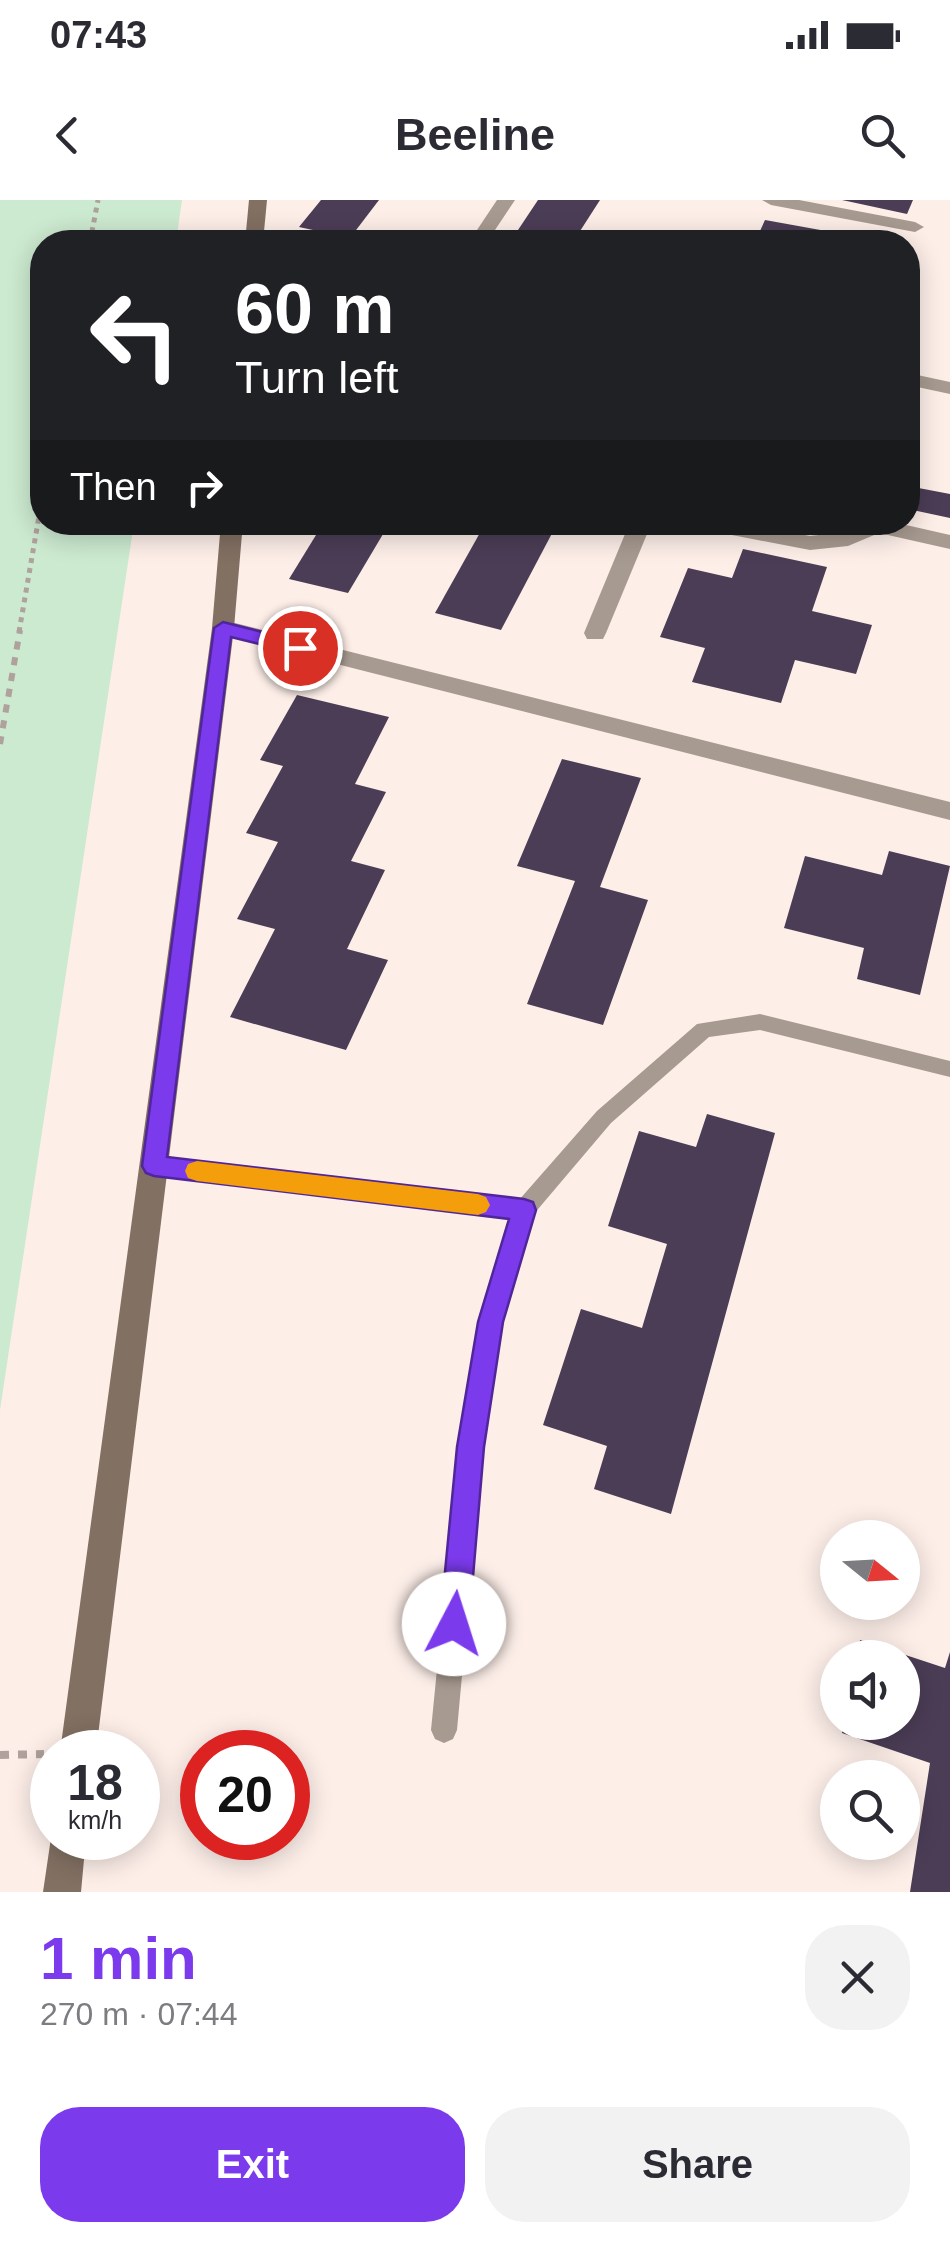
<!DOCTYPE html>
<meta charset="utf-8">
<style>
:root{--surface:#fff;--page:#f2f2f3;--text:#2b2b33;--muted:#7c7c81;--accent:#7c3aed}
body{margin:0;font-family:Helvetica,sans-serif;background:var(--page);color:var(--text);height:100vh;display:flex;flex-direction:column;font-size:38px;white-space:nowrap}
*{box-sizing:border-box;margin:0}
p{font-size:32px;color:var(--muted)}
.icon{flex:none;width:55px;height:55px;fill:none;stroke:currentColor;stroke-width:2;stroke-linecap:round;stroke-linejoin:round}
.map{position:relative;height:1692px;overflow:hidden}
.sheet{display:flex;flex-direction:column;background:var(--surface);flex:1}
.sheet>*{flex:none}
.hud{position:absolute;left:30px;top:30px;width:890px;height:305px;border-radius:40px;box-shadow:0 5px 25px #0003;background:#202124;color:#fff;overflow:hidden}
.needle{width:65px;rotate:108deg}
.controls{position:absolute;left:820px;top:1320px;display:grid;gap:20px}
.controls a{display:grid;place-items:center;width:100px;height:100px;border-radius:50%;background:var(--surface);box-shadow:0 5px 25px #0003;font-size:50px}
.speed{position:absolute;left:30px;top:1530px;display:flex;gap:20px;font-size:50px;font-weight:700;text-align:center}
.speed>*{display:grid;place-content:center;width:130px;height:130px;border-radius:50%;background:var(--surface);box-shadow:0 5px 25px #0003;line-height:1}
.speed small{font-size:25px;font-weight:400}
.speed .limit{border:15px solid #d22;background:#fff;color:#111}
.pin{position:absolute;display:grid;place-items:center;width:85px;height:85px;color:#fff;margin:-42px;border:5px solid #fff;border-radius:50%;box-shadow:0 2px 10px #0007}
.me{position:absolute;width:110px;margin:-55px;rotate:5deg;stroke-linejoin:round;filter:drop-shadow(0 0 8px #0008)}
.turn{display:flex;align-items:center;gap:35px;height:210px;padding:0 40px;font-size:45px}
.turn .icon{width:130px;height:130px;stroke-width:2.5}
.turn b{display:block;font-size:70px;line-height:85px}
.then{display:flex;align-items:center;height:95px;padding:0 40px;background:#0003;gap:20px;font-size:38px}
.round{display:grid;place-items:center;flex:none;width:105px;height:105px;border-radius:40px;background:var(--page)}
.overview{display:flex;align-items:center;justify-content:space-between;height:170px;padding:0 40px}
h1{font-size:60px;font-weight:700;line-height:75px;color:var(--accent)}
.action{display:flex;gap:20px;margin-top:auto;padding:20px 40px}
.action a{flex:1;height:115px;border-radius:40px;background:var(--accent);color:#fff;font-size:40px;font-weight:700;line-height:115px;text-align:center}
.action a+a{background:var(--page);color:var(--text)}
.status{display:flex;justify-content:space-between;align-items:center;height:70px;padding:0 50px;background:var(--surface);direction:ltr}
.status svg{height:28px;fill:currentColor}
header{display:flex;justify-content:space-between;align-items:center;height:130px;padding:0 40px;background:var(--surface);font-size:45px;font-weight:700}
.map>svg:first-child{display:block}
.green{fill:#ccead0}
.building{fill:#4b3d56}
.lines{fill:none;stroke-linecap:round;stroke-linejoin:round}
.path-far2{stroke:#afa19b;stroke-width:5;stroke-dasharray:5 5;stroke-linecap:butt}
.path-far1{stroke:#afa19b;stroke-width:6;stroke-dasharray:8 8;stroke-linecap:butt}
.path{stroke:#afa19b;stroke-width:8;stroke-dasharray:9 9;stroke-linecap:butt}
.service{fill:#a79a90;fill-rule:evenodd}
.minor{fill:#a79a90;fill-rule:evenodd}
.secondary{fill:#827062;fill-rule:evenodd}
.route{fill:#7c3aed;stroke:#51269a;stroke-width:2.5}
.slow{fill:#f59e0b}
</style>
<div class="status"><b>07:43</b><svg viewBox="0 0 49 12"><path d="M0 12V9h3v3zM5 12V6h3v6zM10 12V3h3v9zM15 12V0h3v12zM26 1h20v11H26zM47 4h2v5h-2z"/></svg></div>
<header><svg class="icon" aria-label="back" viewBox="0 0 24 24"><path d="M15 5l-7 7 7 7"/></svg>Beeline<svg class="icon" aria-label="search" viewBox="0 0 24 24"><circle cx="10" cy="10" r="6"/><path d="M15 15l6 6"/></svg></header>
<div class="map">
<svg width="950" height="1692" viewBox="0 0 950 1692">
<rect width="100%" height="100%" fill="#fdeee8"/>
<polygon class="green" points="0,0 182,0 176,42 42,42 42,322 134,323 0,1210"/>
<g class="building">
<polygon points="321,0 379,0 350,38 299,27"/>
<polygon points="538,0 600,0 573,42 510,42"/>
<polygon points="842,0 913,0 907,14"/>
<polygon points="765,20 837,33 834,42 755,42"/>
<polygon points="908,286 950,294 950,318 908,309"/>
<polygon points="324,322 389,324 348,393 289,379"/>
<polygon points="486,322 558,322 501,430 435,413"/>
<polygon points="743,349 827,367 812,411 872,425 856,474 795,460 781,503 692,482 705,448 660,437 688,368 732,378"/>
<polygon points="297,495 389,517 355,584 386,592 351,661 385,670 347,749 388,760 346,850 230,817 275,729 237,719 278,642 246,633 283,566 260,560"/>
<polygon points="562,559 641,578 600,687 648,700 603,825 527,804 575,681 517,666"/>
<polygon points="889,651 950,666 920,795 857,779 864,748 784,728 805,656 882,675"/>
<polygon points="707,914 775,933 671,1314 594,1289 607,1246 543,1225 581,1109 642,1128 667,1044 608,1026 639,931 696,947"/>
<polygon points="860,1440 945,1468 950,1452 950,1692 910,1692 930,1563 842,1533 844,1522 902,1522 902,1458 857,1458"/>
</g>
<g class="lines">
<g class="path-far2">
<polyline points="90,42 98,0"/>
<polyline points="19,432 42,299"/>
</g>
<polyline class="path-far1" points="0,544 20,430"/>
<polyline class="path" points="0,1555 44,1554"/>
<polygon class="service" points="760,814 950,861 950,877 760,830 709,837 611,923 533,1015 502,1122 483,1247 457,1530 453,1539 444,1543 435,1539 431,1530 459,1247 480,1122 511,1018 154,975 147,972 143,966 147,960 154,957 519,1000 597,911 697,824"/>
<g class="minor">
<polygon points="497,0 515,0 487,42 469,42"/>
<polygon points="762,0 799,0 915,22 924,27 915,32 771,5"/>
<polygon points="908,173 950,182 950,194 908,185"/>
<polygon points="630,322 652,322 606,433 603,439 587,439 584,433"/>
<polygon points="691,322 740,322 810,336 844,332 866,322 893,322 950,335 950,349 879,333 848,346 810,350 701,329"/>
<polygon points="223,420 950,602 950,620 215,433 212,428"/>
</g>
<g class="secondary">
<polygon points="249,0 267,0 263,42 245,42"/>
<polygon points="221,322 243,322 234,428 96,1552 60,1552 212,428"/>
<polygon points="52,1631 52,1638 86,1638 81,1692 43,1692"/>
</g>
</g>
<polygon class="route" points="223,422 306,443 309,448 300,454 231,437 167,957 524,999 533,1002 536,1010 503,1122 484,1247 469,1424 464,1434 454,1438 445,1434 440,1424 457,1247 478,1122 509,1019 154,976 146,973 142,966 214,428"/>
<polygon class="slow" points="197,961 478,994 486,997 490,1005 486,1012 478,1015 197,981 188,978 185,971 188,964"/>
</svg>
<div class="controls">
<a><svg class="needle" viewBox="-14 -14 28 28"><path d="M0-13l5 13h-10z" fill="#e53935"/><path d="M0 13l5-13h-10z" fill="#7c7c81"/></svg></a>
<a><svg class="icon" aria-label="sound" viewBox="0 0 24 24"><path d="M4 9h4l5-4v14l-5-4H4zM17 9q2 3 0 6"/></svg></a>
<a><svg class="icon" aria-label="search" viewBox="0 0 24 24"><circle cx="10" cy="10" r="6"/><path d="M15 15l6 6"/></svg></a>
</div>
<div class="speed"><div>18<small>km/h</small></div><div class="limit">20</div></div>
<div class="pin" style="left:300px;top:448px;background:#d93025"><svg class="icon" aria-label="arrive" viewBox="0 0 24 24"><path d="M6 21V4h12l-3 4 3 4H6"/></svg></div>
<svg class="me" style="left:454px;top:1424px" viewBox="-20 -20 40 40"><circle r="19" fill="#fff"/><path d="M0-13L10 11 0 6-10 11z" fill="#7c3aed"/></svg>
<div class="hud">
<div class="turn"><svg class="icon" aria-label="left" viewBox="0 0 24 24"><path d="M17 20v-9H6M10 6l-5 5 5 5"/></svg><div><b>60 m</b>Turn left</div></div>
<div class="then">Then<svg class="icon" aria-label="right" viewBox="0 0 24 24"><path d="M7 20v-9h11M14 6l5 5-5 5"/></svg></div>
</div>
</div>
<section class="sheet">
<div class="overview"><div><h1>1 min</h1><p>270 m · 07:44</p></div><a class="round"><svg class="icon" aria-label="close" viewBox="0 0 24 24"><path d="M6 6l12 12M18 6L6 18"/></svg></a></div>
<div class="action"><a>Exit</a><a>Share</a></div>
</section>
